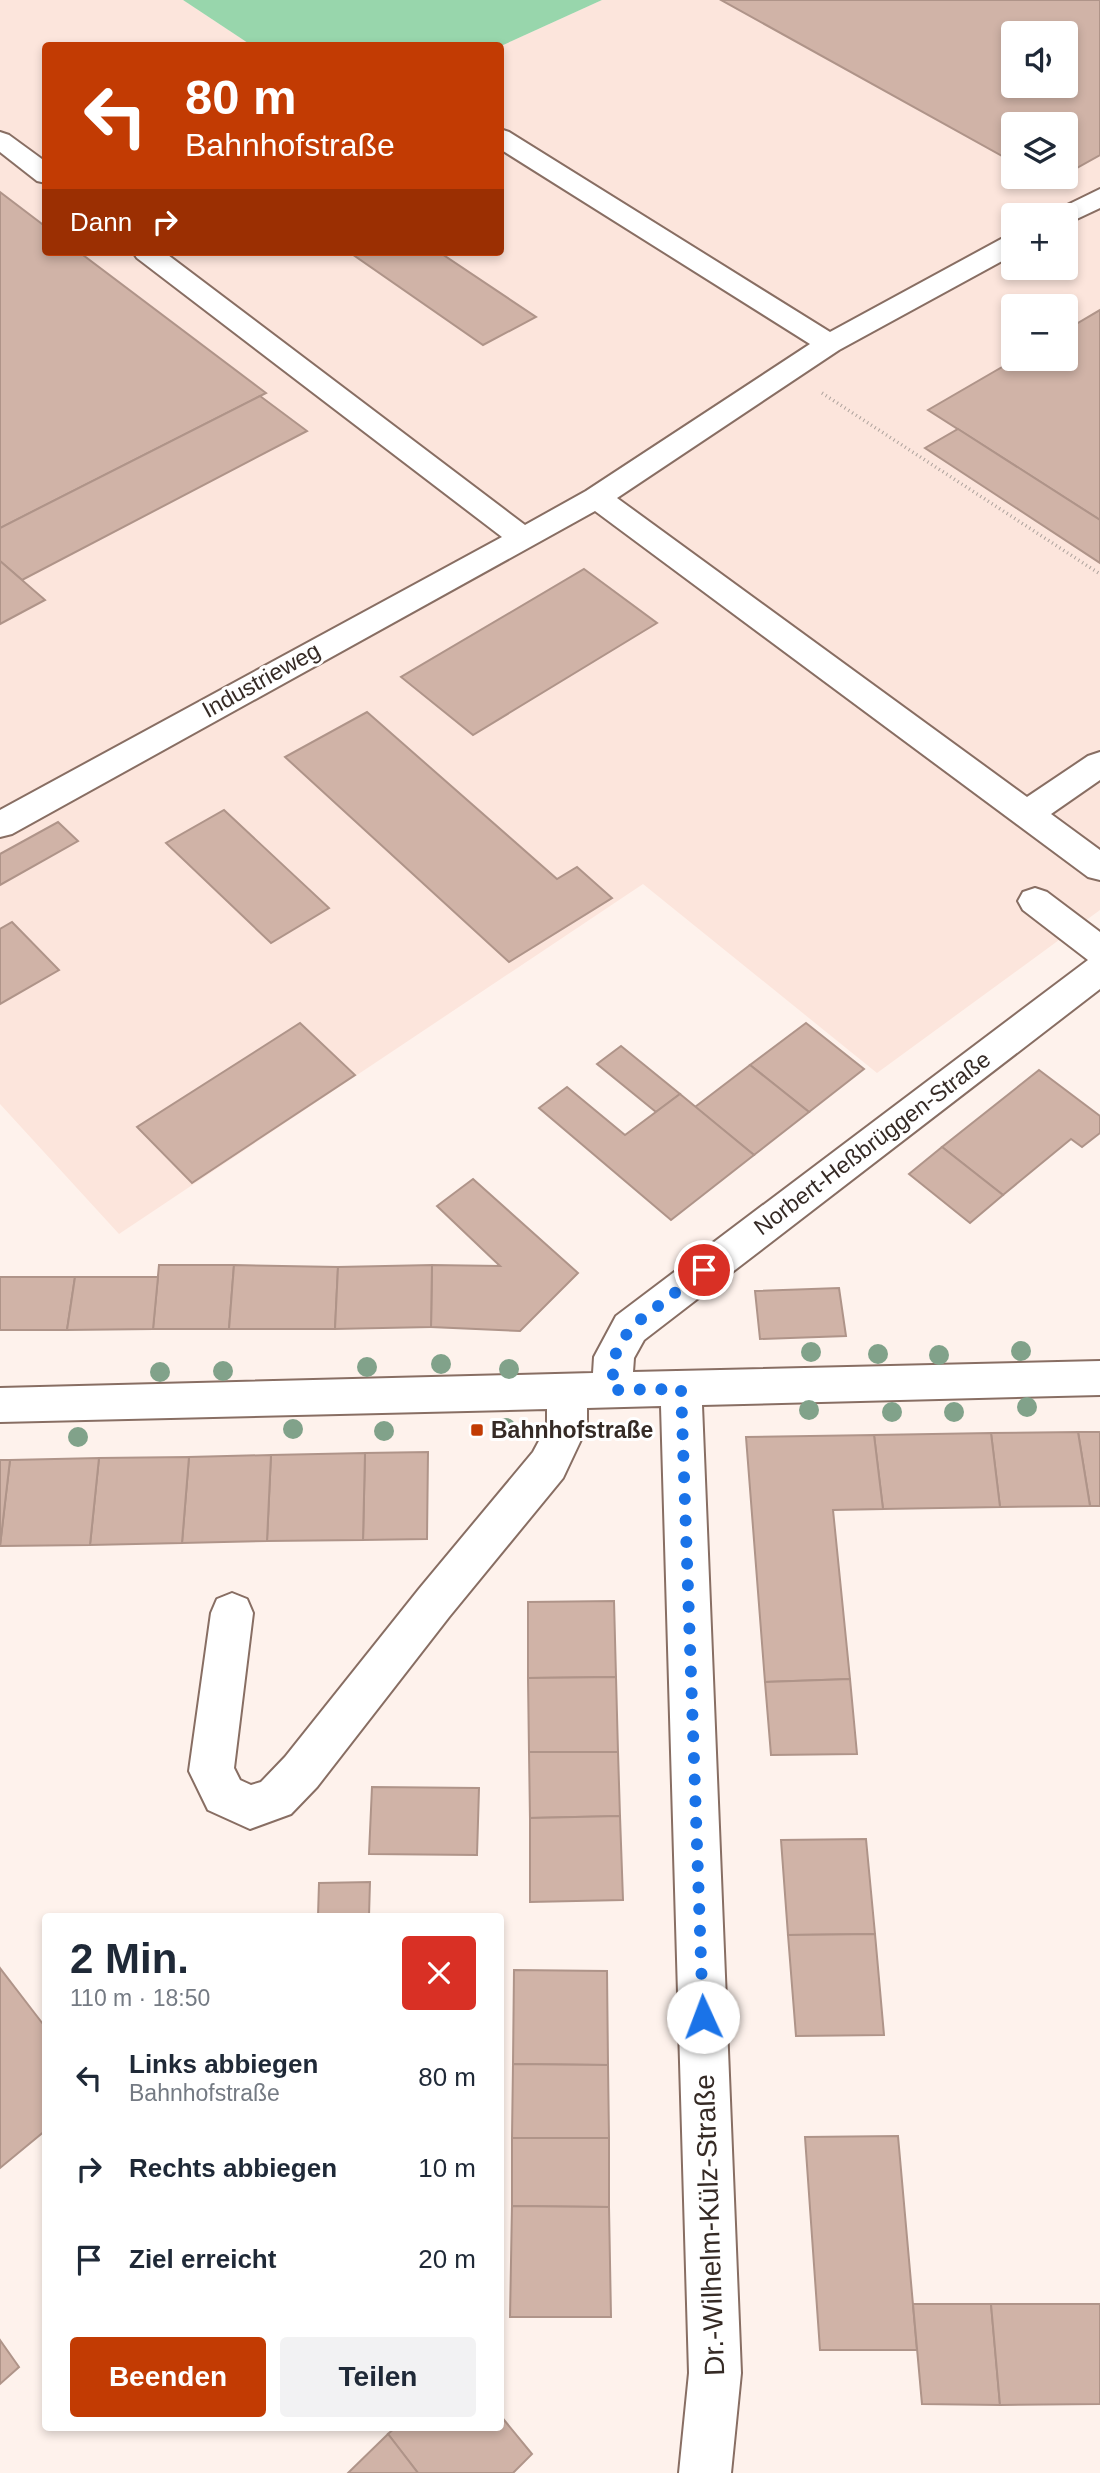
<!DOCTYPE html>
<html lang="de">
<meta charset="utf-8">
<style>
:root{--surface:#fff;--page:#f2f2f3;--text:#1f2937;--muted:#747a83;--accent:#c23b03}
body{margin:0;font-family:Arial,sans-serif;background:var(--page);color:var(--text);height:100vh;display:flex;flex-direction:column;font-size:26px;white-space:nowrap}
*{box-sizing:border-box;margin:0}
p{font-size:23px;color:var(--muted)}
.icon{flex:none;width:38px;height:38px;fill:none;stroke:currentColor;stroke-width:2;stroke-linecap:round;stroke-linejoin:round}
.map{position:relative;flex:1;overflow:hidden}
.side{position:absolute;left:42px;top:1913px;width:462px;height:518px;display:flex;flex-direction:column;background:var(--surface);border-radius:7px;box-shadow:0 4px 10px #0003}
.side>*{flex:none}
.guide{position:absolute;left:42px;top:42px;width:462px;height:214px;border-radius:7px;box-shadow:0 4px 10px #0003;background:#c23b03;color:#fff;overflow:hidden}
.tools{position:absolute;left:1001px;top:21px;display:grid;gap:14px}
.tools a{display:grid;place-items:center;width:77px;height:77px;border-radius:7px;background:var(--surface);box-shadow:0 4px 10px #0003;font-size:35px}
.pin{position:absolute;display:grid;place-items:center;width:60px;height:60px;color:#fff;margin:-30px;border:4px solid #fff;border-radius:50%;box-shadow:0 2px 7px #0007}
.me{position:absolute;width:77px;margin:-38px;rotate:358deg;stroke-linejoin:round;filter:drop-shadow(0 0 5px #0008)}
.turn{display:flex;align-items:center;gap:24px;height:147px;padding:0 28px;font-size:32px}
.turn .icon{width:91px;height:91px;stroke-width:2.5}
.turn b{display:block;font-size:49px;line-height:60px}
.then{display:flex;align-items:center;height:66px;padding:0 28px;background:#0003;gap:14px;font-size:26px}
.round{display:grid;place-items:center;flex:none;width:74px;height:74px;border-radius:7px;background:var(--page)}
.head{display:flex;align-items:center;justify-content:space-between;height:119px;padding:0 28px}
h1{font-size:42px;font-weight:800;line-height:52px}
.action{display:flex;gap:14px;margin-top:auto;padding:14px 28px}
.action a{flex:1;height:80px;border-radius:7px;background:var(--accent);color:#fff;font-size:28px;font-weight:800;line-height:80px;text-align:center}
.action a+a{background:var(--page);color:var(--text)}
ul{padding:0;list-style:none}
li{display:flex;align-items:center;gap:21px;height:91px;padding:0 28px}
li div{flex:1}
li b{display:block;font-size:26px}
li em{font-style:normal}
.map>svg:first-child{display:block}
.built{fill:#fce5dc;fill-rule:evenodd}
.green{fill:#98d6ac}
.building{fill:#d0b3a7;stroke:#af9489;stroke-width:2;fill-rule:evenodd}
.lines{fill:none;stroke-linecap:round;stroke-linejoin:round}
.minor-casing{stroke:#886e63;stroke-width:4}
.path{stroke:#ada29c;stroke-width:3.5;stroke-dasharray:1 3.5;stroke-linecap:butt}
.minor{fill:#fff;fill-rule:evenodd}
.tree{fill:#81a28a}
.route{stroke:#1a73e8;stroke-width:12;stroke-dasharray:0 21.6}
.poi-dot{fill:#c23b03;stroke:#fff;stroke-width:2.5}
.labels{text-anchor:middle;stroke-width:6;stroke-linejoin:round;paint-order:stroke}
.street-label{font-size:23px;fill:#352a25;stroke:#fff}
.poi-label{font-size:23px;font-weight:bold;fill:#352a25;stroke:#fff;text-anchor:start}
.near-street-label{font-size:28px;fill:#352a25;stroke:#fff}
</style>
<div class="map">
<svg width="1100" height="2473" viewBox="0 0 1100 2473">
<rect width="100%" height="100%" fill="#fef2ec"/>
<path class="built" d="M0,0H183L251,45L46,46V252H500L501,46L602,0H1100V910L877,1073L643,884L119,1234L0,1104ZM1013,33H1066V86H1013ZM1013,124H1066V177H1013ZM1013,215H1066V268H1013ZM1013,306H1066V359H1013Z"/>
<polygon class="green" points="183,0 602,0 501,46 251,45"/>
<g class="building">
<path d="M721,0H1100V155L1066,174V124H1013V162ZM1013,33H1066V86H1013Z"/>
<polygon points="0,192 46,227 46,252 79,252 266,393 0,528"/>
<polygon points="349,252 439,252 536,317 483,345"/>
<polygon points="1100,310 1100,520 928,410 1016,359 1066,359 1066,330"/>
<polygon points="260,396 307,431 22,580 0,561 0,528"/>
<polygon points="958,429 1100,520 1100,563 925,448"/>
<polygon points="0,561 45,600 0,624"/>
<polygon points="584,569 657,623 473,735 401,677"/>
<polygon points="367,712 557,879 577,867 612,898 509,962 285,757"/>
<polygon points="224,810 329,908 271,943 166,843"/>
<polygon points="58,822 78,841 0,885 0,854"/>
<polygon points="12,922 59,970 0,1004 0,929"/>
<polygon points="300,1023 355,1075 192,1183 137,1127"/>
<polygon points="806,1023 864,1069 809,1112 750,1065"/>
<polygon points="621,1046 680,1094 656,1112 597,1064"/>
<polygon points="750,1065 809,1112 754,1155 695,1107"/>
<polygon points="1039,1070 1100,1116 1100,1133 1082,1147 1071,1139 1003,1195 942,1147"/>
<polygon points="567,1087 625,1135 680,1094 754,1155 671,1220 539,1108"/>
<polygon points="942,1147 1003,1195 970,1223 909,1174"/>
<polygon points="473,1179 578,1273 520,1331 431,1327 432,1265 500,1266 437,1206"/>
<polygon points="159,1265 234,1265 229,1329 153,1329"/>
<polygon points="234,1265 338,1267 335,1329 229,1329"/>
<polygon points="432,1265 431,1327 335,1329 338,1267"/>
<polygon points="0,1277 75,1277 67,1330 0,1330"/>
<polygon points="75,1277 158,1277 153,1329 67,1330"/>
<polygon points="839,1288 846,1336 760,1339 755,1291"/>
<polygon points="1078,1432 1100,1432 1100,1506 1090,1506"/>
<polygon points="1078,1432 1090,1506 1000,1507 991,1433"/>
<polygon points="991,1433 1000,1507 883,1509 874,1435"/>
<polygon points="874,1435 883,1509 833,1510 850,1679 765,1682 746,1437"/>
<polygon points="428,1452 427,1539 363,1540 365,1453"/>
<polygon points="365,1453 363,1540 267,1541 271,1455"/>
<polygon points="271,1455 267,1541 182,1543 189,1457"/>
<polygon points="189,1457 182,1543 90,1545 99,1458"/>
<polygon points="99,1458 90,1545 0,1546 10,1460"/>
<polygon points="0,1460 10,1460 0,1546"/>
<polygon points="614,1601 616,1677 528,1678 528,1602"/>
<polygon points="616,1677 618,1752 529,1752 528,1678"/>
<polygon points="850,1679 857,1754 771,1755 765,1682"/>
<polygon points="529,1752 618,1752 620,1816 530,1818"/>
<polygon points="372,1787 479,1788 477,1855 369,1854"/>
<polygon points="620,1816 623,1900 530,1902 530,1818"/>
<polygon points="866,1839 875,1934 788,1935 781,1840"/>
<polygon points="370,1882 369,1916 318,1916 319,1883"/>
<polygon points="875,1934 884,2035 796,2036 788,1935"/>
<polygon points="0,1968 46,2028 46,2130 0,2168"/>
<polygon points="514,1970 607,1971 608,2065 513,2064"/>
<polygon points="513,2064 608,2065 609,2138 512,2138"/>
<polygon points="898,2136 917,2350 820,2350 805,2137"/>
<polygon points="512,2138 609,2138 609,2207 512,2206"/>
<polygon points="512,2206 609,2207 611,2317 510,2317"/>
<polygon points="913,2304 991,2304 1000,2405 922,2404"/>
<polygon points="991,2304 1100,2304 1100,2404 1000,2405"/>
<polygon points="0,2340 19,2367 0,2384"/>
<polygon points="500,2415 532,2454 513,2473 418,2473 388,2434 396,2427 500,2427"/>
<polygon points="388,2434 418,2473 348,2473"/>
</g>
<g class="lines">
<g class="minor-casing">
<g id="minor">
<polygon points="500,129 509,132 830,332 1003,238 1013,236 1013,255 839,350 617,498 1027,797 1088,756 1100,752 1100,780 1051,814 1100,850 1100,880 1088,877 595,511 12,834 0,837 0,810 502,537 137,258 133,252 164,252 525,525 586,491 810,344 500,149"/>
<polygon points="0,132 9,135 46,162 46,183 37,181 0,152"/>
<polygon points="1100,189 1100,208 1066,224 1066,215 1053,215 1057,210"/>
<polygon points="1035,888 1047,892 1100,932 1100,989 644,1340 634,1358 633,1372 1100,1361 1100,1395 702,1405 741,2373 731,2473 679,2473 689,2373 661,1406 587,1408 587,1427 563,1478 449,1617 317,1787 291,1814 250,1829 208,1810 189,1771 211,1613 217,1599 232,1593 247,1599 253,1613 234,1768 240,1780 251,1785 261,1782 285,1757 419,1589 533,1452 547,1426 547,1409 0,1422 0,1388 593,1373 594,1357 616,1316 1088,960 1023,910 1018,901 1023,892"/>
</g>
</g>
<polyline class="path" points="822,393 1100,574"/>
<use href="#minor" class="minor"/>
</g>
<g class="tree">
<circle cx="1021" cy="1351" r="10"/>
<circle cx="811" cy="1352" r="10"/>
<circle cx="878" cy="1354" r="10"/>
<circle cx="939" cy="1355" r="10"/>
<circle cx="441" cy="1364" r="10"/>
<circle cx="367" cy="1367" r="10"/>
<circle cx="509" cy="1369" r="10"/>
<circle cx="223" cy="1371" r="10"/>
<circle cx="160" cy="1372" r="10"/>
<circle cx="1027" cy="1407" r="10"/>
<circle cx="809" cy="1410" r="10"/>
<circle cx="892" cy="1412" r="10"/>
<circle cx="954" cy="1412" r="10"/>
<circle cx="506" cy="1428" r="10"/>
<circle cx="293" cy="1429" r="10"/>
<circle cx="384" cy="1431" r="10"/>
<circle cx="78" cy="1437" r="10"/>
</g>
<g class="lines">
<polyline class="route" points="703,2017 681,1389 612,1390 614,1357 630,1328 704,1270"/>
</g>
<rect class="poi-dot" x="470" y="1423" width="14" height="14" rx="3.5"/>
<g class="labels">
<g class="street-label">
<text transform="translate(261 680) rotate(-29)" y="8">Industrieweg</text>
<text transform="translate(872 1143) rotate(-37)" y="8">Norbert-Heßbrüggen-Straße</text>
</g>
<g class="poi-label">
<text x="491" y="1438">Bahnhofstraße</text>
</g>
<g class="near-street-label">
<text transform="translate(709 2225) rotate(-92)" y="10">Dr.-Wilhelm-Külz-Straße</text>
</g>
</g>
</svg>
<div class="tools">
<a><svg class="icon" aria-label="sound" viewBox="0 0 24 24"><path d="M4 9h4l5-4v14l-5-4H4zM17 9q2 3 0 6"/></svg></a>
<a><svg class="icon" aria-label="layers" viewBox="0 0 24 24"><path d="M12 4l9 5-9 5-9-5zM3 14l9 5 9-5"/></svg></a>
<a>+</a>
<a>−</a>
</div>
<div class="pin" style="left:704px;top:1270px;background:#d93025"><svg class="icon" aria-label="arrive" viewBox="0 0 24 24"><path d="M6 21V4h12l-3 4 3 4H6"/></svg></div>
<svg class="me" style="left:703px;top:2017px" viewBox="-20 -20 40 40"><circle r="19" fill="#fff"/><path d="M0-13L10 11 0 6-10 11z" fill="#1a73e8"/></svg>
<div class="guide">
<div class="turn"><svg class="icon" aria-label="left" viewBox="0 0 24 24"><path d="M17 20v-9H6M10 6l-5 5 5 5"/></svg><div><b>80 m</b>Bahnhofstraße</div></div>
<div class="then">Dann<svg class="icon" aria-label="right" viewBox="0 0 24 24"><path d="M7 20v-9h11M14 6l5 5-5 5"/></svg></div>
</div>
<section class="side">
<div class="head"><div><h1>2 Min.</h1><p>110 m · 18:50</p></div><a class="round" style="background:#d93025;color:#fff"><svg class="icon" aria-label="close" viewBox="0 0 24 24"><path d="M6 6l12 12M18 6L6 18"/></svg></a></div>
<ul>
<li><svg class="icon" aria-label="left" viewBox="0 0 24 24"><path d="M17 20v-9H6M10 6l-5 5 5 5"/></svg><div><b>Links abbiegen</b><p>Bahnhofstraße</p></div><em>80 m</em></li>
<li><svg class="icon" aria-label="right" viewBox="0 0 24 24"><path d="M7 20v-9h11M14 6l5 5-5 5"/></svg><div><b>Rechts abbiegen</b></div><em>10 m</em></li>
<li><svg class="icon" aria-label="arrive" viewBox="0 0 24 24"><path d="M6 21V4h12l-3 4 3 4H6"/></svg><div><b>Ziel erreicht</b></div><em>20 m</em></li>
</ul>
<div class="action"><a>Beenden</a><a>Teilen</a></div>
</section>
</div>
